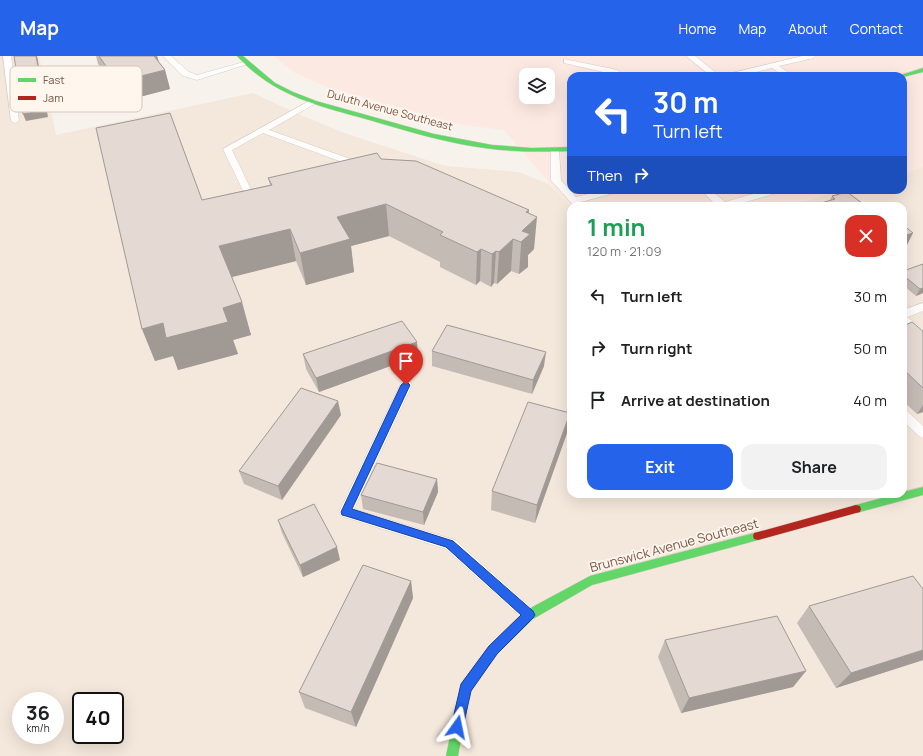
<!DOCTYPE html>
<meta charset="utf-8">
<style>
:root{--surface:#fff;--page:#f2f2f2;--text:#202124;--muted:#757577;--accent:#2563eb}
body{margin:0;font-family:Manrope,sans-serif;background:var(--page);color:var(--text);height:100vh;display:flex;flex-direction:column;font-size:15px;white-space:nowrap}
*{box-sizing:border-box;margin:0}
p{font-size:13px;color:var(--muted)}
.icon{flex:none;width:22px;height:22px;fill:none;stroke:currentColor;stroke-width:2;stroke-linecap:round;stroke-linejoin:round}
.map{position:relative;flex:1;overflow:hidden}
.drawer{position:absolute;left:567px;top:146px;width:340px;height:296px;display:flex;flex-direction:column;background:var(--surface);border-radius:12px;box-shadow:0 4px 16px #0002}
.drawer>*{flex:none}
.hud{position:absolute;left:567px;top:16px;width:340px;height:122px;border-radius:12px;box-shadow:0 4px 16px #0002;background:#2563eb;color:#fff;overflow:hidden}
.buttons{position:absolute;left:519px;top:12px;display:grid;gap:8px}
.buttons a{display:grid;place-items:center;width:36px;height:36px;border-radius:8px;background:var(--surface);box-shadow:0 4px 16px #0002;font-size:20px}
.speed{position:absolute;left:12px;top:636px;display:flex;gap:8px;font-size:20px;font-weight:700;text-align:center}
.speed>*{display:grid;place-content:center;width:52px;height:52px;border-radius:50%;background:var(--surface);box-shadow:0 4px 16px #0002;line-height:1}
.speed small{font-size:10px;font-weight:400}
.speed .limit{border:2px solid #111;border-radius:6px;background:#fff;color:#111}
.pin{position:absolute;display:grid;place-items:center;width:34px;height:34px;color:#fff;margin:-41px -17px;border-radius:50% 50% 50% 0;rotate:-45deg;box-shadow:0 0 4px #0007}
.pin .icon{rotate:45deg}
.me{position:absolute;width:44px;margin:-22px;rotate:12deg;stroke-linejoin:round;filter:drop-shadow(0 0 3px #0008)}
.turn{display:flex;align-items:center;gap:14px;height:84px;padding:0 20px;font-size:18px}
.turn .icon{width:52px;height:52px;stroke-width:2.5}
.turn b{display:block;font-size:28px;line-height:34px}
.then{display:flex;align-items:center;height:38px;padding:0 20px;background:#0003;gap:8px;font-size:15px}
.round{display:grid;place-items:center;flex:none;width:42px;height:42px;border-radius:12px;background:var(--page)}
.overview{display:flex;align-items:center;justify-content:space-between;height:68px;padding:0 20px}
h1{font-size:24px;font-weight:700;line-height:30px;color:#1e9e55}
.action{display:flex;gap:8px;margin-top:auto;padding:8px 20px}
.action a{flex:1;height:46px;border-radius:12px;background:var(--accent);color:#fff;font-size:16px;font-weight:700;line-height:46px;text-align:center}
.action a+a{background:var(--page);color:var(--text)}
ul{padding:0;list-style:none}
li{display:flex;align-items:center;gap:12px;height:52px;padding:0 20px}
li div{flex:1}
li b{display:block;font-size:15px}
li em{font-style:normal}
header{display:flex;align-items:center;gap:24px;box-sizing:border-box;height:56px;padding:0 20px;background:var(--accent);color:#fff}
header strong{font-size:19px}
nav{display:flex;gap:22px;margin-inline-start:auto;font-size:14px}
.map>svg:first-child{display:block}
.residential{fill:#f4e7db;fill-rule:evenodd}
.commercial{fill:#fce9e2;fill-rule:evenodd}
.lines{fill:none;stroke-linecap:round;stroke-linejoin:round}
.lane-casing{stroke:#d7cdc8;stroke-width:1}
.fast-casing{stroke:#d8cdc7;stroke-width:1}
.jam-casing{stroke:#d8cdc7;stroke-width:1}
.lane{fill:#fefdfc;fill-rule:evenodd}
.fast{fill:#63d668;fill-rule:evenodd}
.jam{fill:#b3261e;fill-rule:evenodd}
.wall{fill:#c5bbb5}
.shaded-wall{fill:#a09994}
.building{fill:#e5dad3;stroke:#a09994}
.route{fill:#2563eb;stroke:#184099}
.labels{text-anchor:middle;stroke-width:3.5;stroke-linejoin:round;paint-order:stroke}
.far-street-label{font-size:11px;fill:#795648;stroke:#fff7ed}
.street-label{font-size:13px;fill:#795648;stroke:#fff7ed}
.key{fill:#fff7ed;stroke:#d7c7bc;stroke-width:1}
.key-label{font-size:11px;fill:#795648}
</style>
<header>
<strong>Map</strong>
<nav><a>Home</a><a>Map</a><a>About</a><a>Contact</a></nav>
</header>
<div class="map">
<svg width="923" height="700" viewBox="0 0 923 700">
<rect width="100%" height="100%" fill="#f8f2ec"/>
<path class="residential" d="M0,0H39L56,79L253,37L296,57L344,77L445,110L518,116L549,128L571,152V438H903V150H786L843,134H903V117L923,111V700H0ZM21,645H55V679H21ZM81,645H115V679H81Z"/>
<path class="commercial" d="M273,0H923V111L903,117V20H571V134H843L786,150H571V152L504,74L462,69L324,30L295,17ZM526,19H548V41H526Z"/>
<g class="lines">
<g class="lane-casing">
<g id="lane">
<polygon points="3,0 11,0 19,65 15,67 11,65"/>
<polygon points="163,0 171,0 189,16 197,19 247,5 251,7 197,24 183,20"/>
<polygon points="686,0 695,0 720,20 711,20"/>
<polygon points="802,0 815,0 814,2 779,10 793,20 784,20 772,12 740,20 727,20 728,18"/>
<polygon points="564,3 618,14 623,20 615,20 612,18 564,7"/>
<polygon points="311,44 314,44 318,46 269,74 353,104 354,106 347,118 344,119 340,116 345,107 263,77 232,94 254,140 260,140 262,142 257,145 248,145 223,93"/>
<polygon points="555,91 559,94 561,124 576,141 604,134 620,134 618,136 581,146 584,150 574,150 551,124 551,94"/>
<polygon points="701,134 711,134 725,146 767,134 782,134 780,136 732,150 717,150"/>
<polygon points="923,247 923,255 907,261 923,273 923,283 919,282 903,269 903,254"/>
<polygon points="406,325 410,326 412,329 354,453 455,484 534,554 536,559 534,564 529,566 524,564 446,493 341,460 339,456 400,329 402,326"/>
<polygon points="903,353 907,355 923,370 923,382 919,380 903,365"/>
</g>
</g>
<g class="fast-casing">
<g id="fast">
<path d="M237,0H243L275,27L293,36L316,45L434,78L492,89L532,92L571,91V95C545,96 519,96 492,93C449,88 407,75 366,63C316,49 274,40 237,0Z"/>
<polygon points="923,12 923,16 903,21 903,20 898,20"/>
<polygon points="923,431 923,439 856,457 852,456 851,453 852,450 856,449 897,438 903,438 903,436"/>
<polygon points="758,476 762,477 763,480 762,483 758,484 592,529 533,563 497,598 470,634 458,700 446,700 461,628 489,590 525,555 590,520"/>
</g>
</g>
<g class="jam-casing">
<polygon id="jam" points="856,449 860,450 861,453 860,456 856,457 758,484 754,483 753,480 754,477 758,476"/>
</g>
<use href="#lane" class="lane"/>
<use href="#fast" class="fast"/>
<use href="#jam" class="jam"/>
</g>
<g class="wall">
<polygon points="96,0 157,0 159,6 165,14 170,33 124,45 98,8"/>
<polygon points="381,103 528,157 534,193 528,199 528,211 519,218 511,215 497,228 494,227 491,231 480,225 476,229 440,211 440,206 389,180 351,190 354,216 306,229 296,205 232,221 251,279 233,284 238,298 178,314 173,300 155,305 142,273 202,144 270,129 268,122"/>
<polygon points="832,140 866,150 830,144"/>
<polygon points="923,208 923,237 916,240 903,229 903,215"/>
<polygon points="571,217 571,255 567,249"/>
<polygon points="903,270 923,275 923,356 917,358 903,345"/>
<polygon points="432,295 544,310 532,338 432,310"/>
<polygon points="303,298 418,300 319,336 306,313"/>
<polygon points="570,357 567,377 535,467 491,454 492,435"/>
<polygon points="341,359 282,444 244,428 239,415"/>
<polygon points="437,423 438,436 424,469 363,453 361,439"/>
<polygon points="278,464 340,504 303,521 282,477"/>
<polygon points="411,525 413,542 356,671 305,652 299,636"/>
<polygon points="923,533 923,604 836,632 797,567 809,550"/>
<polygon points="665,584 806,615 793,631 681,657 658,601"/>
</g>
<g class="shaded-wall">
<polygon points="36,0 37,0 48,61 26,65 23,58"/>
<polygon points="151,0 157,0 160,11"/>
<polygon points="165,14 170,33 124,45 117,26"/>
<polygon points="386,148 389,180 351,190 354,216 306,229 300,197 337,161"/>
<polygon points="529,154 527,170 537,161 534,193 528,199 528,211 519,218 522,175 526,156"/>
<polygon points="290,173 296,205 228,222 219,190"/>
<polygon points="913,177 903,197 903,180"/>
<polygon points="513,183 511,215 497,228 499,196"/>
<polygon points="481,193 480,225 476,229 477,196"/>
<polygon points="496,195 494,227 491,231 492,198"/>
<polygon points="923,232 923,237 916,240 920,233"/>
<polygon points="242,246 251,279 233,284 238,298 178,314 173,300 155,305 142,273"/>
<polygon points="417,286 418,300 319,336 316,322"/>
<polygon points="546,296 544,310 532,338 533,324"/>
<polygon points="338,345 341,359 282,444 278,430"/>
<polygon points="923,349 923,356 917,358"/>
<polygon points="570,357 567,377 535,467 537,449"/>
<polygon points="437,423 438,436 424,469 423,456"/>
<polygon points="337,491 340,504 303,521 300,509"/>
<polygon points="411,525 413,542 356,671 351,656"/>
<polygon points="923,594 923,604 836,632 851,617"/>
<polygon points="806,615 793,631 681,657 689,642"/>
</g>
<g class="building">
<polygon points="14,0 36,0 46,54 23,58"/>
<polygon points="99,0 154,0 165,14 117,26"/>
<polygon points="170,57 202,144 272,129 268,122 377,97 381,103 416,105 529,154 526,156 537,161 522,175 530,178 521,186 513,183 499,196 496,195 492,198 481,193 477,196 440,179 443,176 386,148 337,161 350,183 300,197 290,173 219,190 242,246 223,252 228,266 166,282 163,267 142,273 96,72"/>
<polygon points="847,136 866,150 811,150 835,143 832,140"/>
<polygon points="903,169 913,177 903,180"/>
<polygon points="923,208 923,232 920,233 903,219 903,215"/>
<polygon points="402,265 417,286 316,322 303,298"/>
<polygon points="912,266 923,275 923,332 903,313 903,270"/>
<polygon points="447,269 546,296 533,324 432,295"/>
<polygon points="301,332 338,345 278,430 239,415"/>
<polygon points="528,346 570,357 537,449 492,435"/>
<polygon points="377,407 437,423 423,456 361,439"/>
<polygon points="314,448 337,491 300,509 278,464"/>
<polygon points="363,509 411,525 351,656 299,636"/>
<polygon points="913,520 923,533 923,594 851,617 809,550"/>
<polygon points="777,560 806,615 689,642 665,584"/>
</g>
<polygon class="route" points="406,325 410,329 352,453 453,485 533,555 535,559 533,562 497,598 471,635 463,671 462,675 457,677 453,675 451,671 461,628 489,590 521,559 446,491 346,460 342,459 341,456 401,329"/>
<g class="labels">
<g class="far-street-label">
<text transform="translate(390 54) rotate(15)" y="4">Duluth Avenue Southeast</text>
</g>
<g class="street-label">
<text transform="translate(674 489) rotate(-15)" y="5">Brunswick Avenue Southeast</text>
</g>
</g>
<rect x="10" y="10" width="132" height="46" rx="6" class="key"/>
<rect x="18" y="22" width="18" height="4" fill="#63d668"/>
<rect x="18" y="40" width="18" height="4" fill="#b3261e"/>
<g class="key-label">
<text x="43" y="28">Fast</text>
<text x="43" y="46">Jam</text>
</g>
</svg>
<div class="buttons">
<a><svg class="icon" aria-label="layers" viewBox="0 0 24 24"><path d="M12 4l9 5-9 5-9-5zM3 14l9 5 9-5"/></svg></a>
</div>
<div class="speed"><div>36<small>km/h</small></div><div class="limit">40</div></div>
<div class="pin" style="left:406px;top:329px;background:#d93025"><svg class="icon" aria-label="arrive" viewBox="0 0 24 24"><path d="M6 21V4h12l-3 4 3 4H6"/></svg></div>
<svg class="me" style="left:457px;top:671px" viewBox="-20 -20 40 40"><path d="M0-17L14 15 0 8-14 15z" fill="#2563eb" stroke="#fff" stroke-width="4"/></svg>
<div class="hud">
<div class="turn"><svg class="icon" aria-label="left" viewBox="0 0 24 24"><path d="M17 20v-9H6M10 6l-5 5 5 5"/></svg><div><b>30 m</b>Turn left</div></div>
<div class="then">Then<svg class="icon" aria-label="right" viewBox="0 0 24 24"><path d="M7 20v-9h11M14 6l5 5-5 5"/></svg></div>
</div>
<section class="drawer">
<div class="overview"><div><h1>1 min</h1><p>120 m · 21:09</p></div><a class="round" style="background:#d93025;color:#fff"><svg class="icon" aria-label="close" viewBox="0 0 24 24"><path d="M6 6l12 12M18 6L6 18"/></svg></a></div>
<ul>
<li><svg class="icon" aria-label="left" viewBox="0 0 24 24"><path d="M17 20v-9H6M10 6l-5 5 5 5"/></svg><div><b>Turn left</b></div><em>30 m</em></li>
<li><svg class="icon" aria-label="right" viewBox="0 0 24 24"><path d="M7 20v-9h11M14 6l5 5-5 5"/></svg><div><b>Turn right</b></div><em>50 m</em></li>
<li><svg class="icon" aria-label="arrive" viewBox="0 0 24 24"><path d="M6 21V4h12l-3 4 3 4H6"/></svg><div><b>Arrive at destination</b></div><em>40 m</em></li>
</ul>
<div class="action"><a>Exit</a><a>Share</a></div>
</section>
</div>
